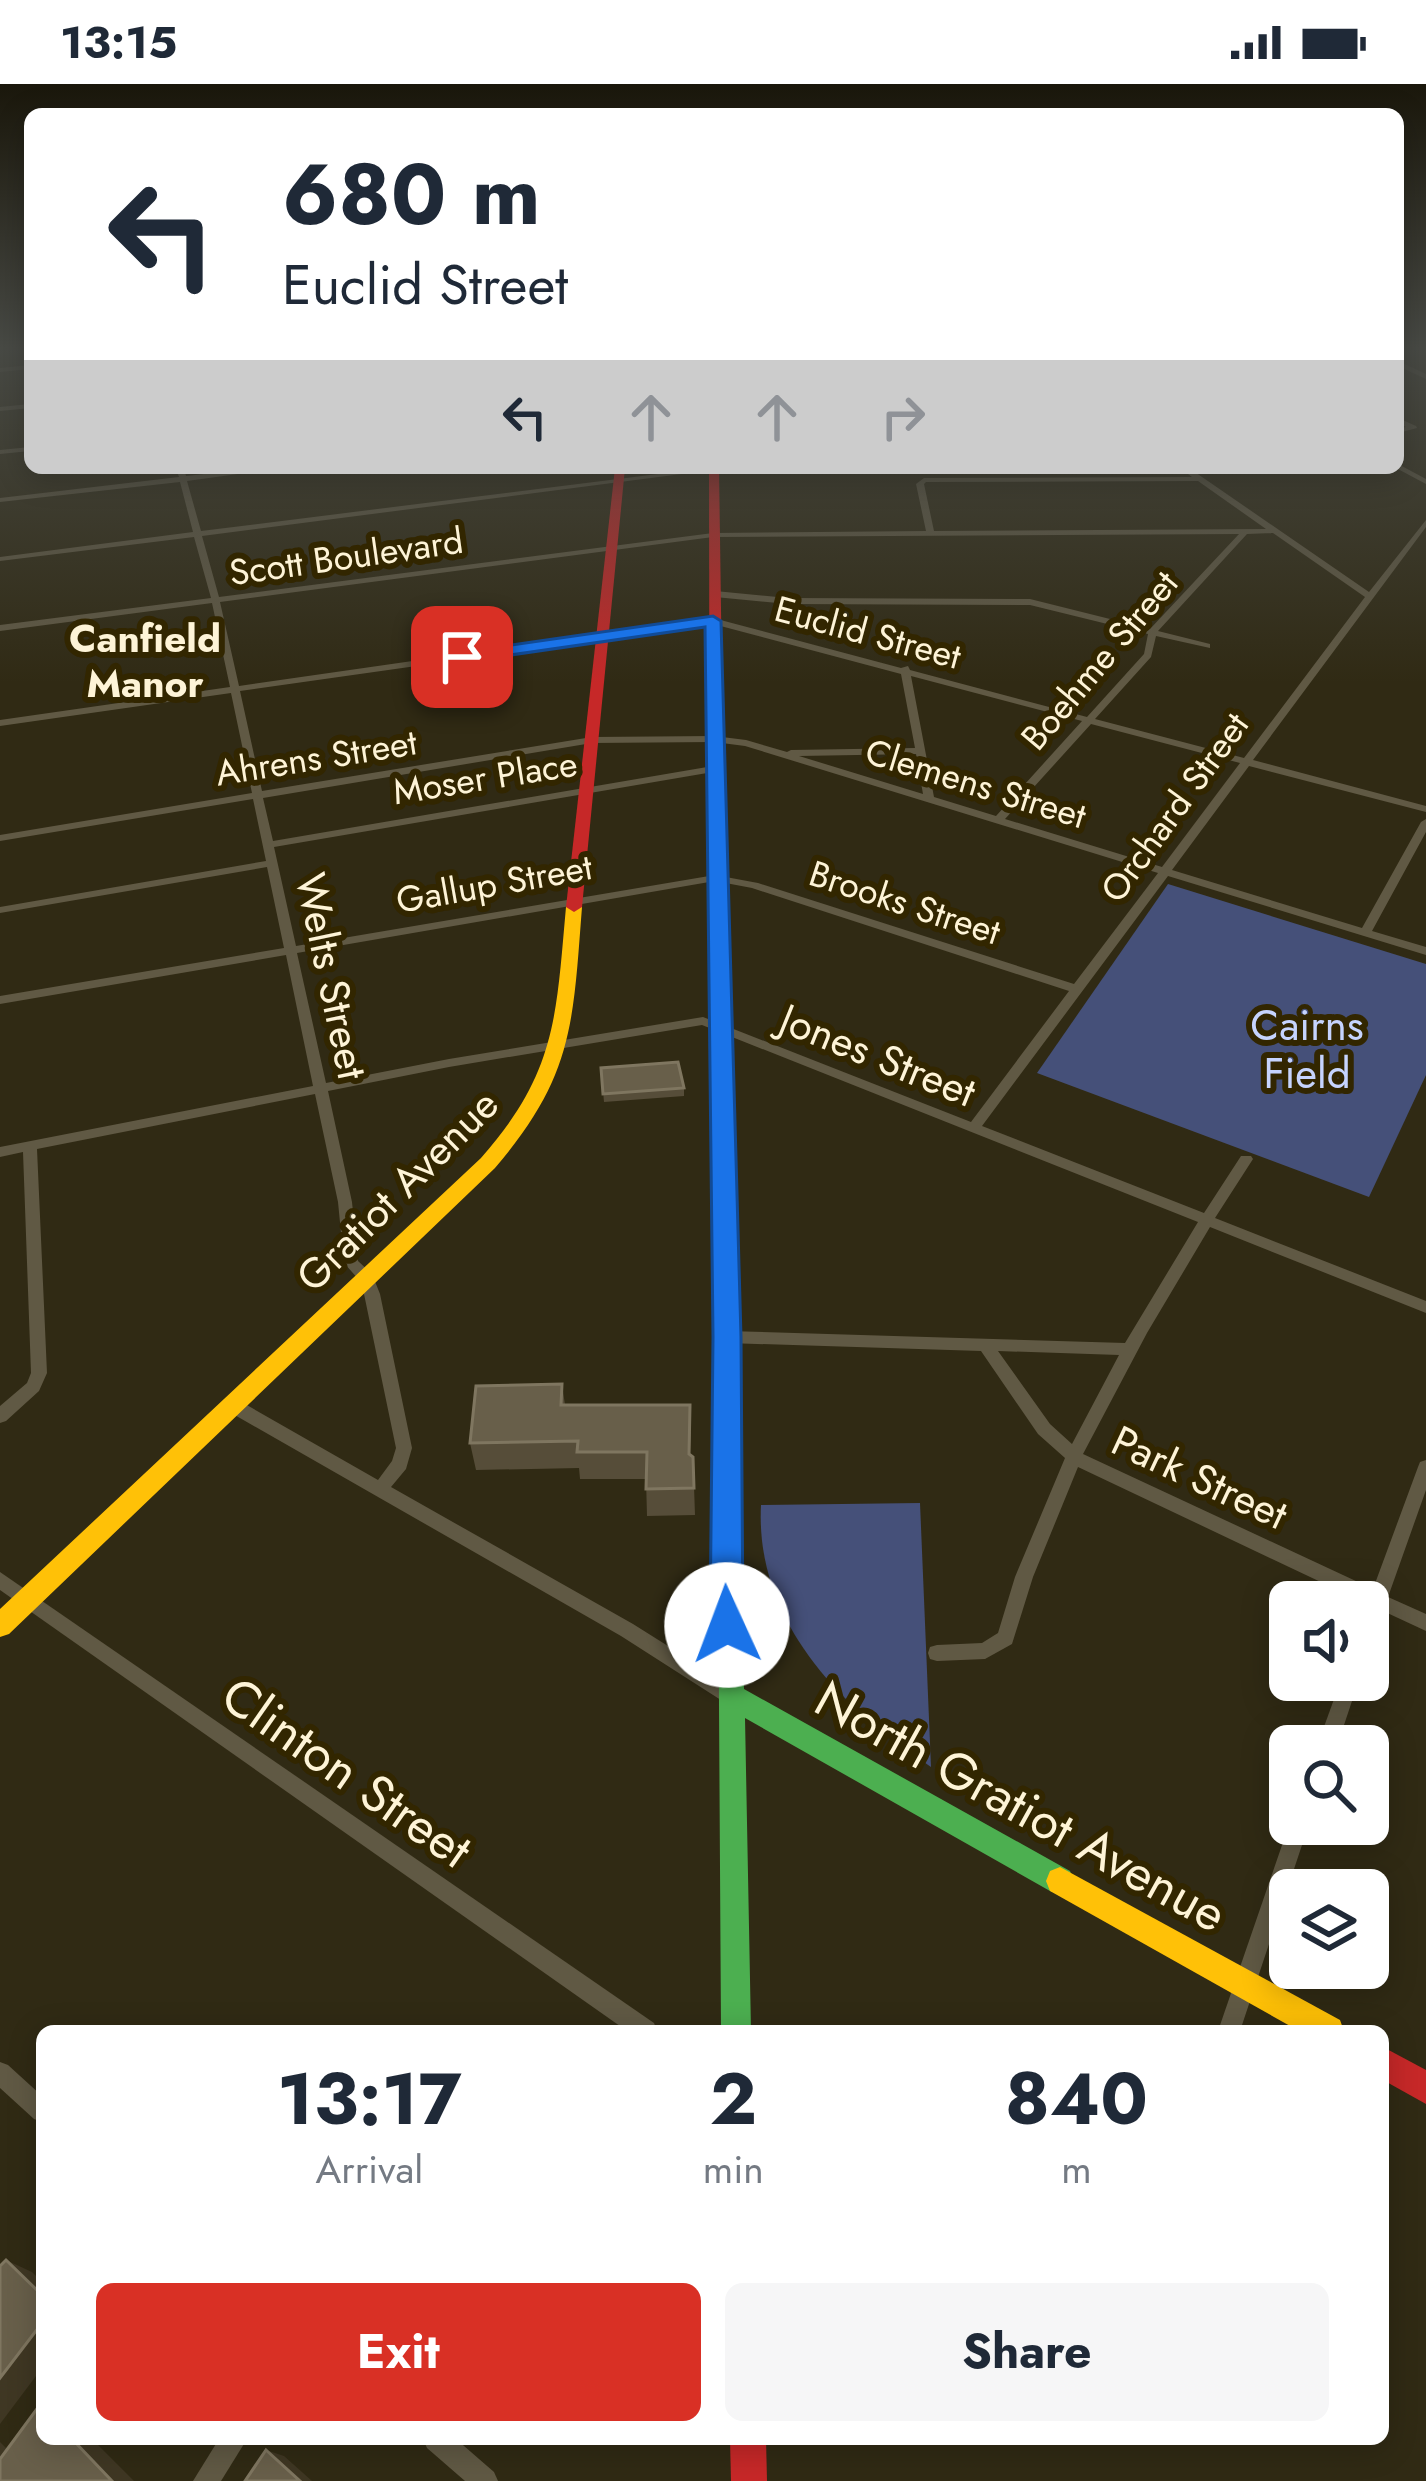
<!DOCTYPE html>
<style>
:root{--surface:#fff;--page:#f6f6f7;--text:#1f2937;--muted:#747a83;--accent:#d93025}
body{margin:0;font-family:Jost,sans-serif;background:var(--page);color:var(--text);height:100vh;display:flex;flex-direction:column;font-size:45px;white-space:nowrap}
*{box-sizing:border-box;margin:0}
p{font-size:39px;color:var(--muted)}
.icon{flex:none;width:66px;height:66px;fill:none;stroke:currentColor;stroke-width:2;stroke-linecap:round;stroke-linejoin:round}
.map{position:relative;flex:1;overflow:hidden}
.side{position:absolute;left:36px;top:1941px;width:1353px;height:420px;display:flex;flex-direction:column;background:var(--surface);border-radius:18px;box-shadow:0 6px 30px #0003}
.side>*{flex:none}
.banner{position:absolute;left:24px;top:24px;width:1380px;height:366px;border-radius:18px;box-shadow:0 6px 30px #0003;background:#fff;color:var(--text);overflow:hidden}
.tools{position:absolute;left:1269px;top:1497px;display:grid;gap:24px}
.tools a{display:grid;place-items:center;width:120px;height:120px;border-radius:18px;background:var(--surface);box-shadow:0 6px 30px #0003;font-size:60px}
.pin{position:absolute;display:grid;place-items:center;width:102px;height:102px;color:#fff;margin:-51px;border-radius:24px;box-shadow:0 6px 18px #0006}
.me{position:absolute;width:132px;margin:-66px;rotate:358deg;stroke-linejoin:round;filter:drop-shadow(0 0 9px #0008)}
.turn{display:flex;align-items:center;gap:42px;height:252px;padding:0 60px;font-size:54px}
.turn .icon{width:156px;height:156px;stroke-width:2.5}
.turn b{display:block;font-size:84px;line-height:102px}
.lanes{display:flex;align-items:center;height:114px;padding:0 60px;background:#0003;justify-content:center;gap:60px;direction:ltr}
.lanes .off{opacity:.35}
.eta{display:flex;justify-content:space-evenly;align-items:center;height:204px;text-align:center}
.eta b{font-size:72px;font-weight:700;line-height:84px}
.cta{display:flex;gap:24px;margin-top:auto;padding:24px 60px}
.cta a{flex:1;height:138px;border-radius:18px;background:var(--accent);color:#fff;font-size:48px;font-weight:700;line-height:138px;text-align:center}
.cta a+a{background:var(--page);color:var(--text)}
.status{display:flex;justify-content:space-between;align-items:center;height:84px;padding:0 60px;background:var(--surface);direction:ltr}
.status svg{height:33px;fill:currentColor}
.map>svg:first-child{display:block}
.green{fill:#455079}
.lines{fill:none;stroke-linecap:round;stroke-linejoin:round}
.street{fill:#605944;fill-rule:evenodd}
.fast{fill:#4caf50;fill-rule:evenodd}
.slow{fill:#ffc107;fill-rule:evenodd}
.jam{fill:#c62828;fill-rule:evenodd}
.wall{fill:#564d39}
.shaded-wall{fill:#3f3723}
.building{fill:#685f4a;stroke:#7f7660;stroke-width:3}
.route{fill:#1a73e8;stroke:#114b97;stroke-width:3}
.labels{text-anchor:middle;stroke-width:12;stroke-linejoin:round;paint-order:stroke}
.far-street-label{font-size:36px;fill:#fef4d7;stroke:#322600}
.far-neighbourhood-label{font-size:39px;font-weight:bold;fill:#fef4d7;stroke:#322600}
.street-label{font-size:42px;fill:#fef4d7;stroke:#322600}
.park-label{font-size:42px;fill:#c6d4fe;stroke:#322600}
.near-street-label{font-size:51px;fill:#fef4d7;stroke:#322600}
</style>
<div class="status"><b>13:15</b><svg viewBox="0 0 49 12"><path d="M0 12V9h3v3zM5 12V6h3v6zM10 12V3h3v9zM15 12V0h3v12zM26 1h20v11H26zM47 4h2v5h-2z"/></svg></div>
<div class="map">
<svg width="1426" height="2397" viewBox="0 0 1426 2397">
<rect width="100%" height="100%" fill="#302a14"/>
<g class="green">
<polygon points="1168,800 1426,880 1426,991 1369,1113 1037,989"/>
<path d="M920,1419L931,1683C841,1624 755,1538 761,1421Z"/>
</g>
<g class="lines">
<g class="street">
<polygon points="1398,277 1426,290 1426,295 1398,282"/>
<polygon points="30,281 30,285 0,288 0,284"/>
<polygon points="30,320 30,324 0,327 0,323"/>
<polygon points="1398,334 1416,342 1417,344 1398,349 1398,345 1406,343 1398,339"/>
<polygon points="30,363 30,367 0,370 0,366"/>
<polygon points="1398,380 1426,395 1426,400 1396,384"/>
<path d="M176,384H184L186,392L259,384H282L187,397L201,447L706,384H728L202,452L219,513L713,449L926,447L916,400L924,394L1192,393L1180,384H1189L1369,508L1426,436V443L1253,676L1426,722V728L1249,682L1172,786L1362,844L1421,738L1426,735V748L1372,847L1426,863V871L1168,792L982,1042L1204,1129L1241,1072H1251L1253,1075L1215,1134L1426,1217V1229L1210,1143L1147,1249L1083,1370L1373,1505L1418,1383L1420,1378L1426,1376V1406L1388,1513L1426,1530V1547L1383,1527L1374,1550L1368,1552V1518H1363L1078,1383L1033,1493L1012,1560L985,1575L937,1577L930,1575L928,1569L930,1563L937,1561L982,1559L998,1549L1015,1493L1065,1374L1038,1350L981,1267L727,1259L722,1257L719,1253L722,1249L727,1247L1125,1259L1198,1138L702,941L449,983L328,1007L352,1118L358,1177L372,1190L380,1210L412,1364L406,1385L391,1403L633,1540L738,1606L740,1612L738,1618L731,1621L724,1618L621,1552L226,1326L224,1321L226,1316L232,1315L238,1316L378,1396L392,1377L396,1364L364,1210L360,1197L344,1179L338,1118L315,1010L37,1065L47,1289L39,1307L6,1337L0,1339V1322L27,1299L31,1289L23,1068L0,1073V1063L313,1002L286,871L0,920V912L284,864L267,783L0,829V823L266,777L253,715L0,757V751L252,709L231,609L0,642V636L230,603L212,519L0,547V541L211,514L194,453L0,477V473L193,448L180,398L0,418V414L179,393ZM1198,397L1266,445L934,447L924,400L926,398ZM1273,449L1365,513L1244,674L1095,635L1151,573L1156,552L1210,564V560L1158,547L1247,450ZM1239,450L1150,545L1030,515L788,514L715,507L711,510L715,513L788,520L1030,521L1148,550L1144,570L1087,633L910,586L908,582L901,584L713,534L239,602L220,518L713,453ZM713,540L901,590L915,664L791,666L787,668L746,656L714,652L592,653L262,707L240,607ZM911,592L1082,637L996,732L934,713ZM1091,640L1240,679L1162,783L1005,735ZM714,658L745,662L1158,789L1074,900L758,799L715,791L296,862L274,763L713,688L718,685L713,682L273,757L263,714L592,659ZM916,670L923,710L799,672ZM715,797L752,804L1069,907L971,1038L703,933L449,975L326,999L297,869ZM998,1267L1119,1271L1072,1360L1050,1340Z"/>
<polygon points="0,1488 654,1939 657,1947 627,1947 0,1506"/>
<polygon points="1341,1596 1359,1596 1337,1662 1317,1662"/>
<polygon points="1290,1738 1290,1740 1309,1740 1240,1947 1218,1947"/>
<polygon points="0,1978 8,1981 42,2012 42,2038 34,2035 0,2004"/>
<polygon points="219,2355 247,2355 221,2397 193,2397"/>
<polygon points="423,2355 456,2355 494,2388 498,2397 465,2397 427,2364"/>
</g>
<polygon class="fast" points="719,1010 728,1016 739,1293 744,1605 1070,1787 1074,1797 1070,1807 1060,1811 1050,1807 745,1634 751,1947 721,1947 717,1293 710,1016"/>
<g class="slow">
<path d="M574,818L582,823C573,938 574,992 495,1084L9,1550L0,1553V1525L481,1074C557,988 556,932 566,823Z"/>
<polygon points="1060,1783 1340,1936 1344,1947 1299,1947 1050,1807 1046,1797 1050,1787"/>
</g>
<g class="jam">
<polygon points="615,384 625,384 582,823 574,828 566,823"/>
<polygon points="709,384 719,384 728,1016 719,1022 710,1016"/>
<polygon points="1383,1963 1426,1986 1426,2020 1383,1996"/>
<polygon points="730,2355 766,2355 767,2397 731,2397"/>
</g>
</g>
<g class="wall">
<polygon points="601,984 684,1004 684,1012 604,1018"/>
<polygon points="562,1300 565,1321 691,1348 690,1371 693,1373 695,1431 647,1432 646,1395 580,1395 579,1384 476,1386 470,1359"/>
</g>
<g class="shaded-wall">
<polygon points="6,2176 32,2188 42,2198 42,2211"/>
<polygon points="42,2239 42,2284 0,2340 0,2294"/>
<polygon points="72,2355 92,2355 134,2397 112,2397"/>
<polygon points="0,2358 26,2384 0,2379"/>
<polygon points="266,2366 284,2372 312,2397 300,2397"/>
</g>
<g class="building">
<polygon points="678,978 684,1004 603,1010 601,984"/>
<polygon points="562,1300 561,1321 690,1321 689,1370 693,1373 694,1404 646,1405 647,1368 577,1368 578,1357 470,1359 476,1302"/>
<polygon points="6,2176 42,2211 42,2239 0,2294 0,2182"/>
<polygon points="39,2322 42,2325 42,2355 72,2355 112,2397 0,2397 0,2375"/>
<polygon points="266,2366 300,2397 245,2397"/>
</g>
<linearGradient id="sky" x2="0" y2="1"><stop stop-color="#1a170b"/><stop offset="0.44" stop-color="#484a45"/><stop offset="1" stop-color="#484a45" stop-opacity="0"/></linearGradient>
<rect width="1426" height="599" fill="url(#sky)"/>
<polygon class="route" points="713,532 721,537 741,1253 743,1541 738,1551 727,1556 715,1551 710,1541 713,1253 705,543 462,578 454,573 462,568"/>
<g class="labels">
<g class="far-street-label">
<text transform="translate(346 472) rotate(-8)" y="13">Scott Boulevard</text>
<text transform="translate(868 548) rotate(15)" y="13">Euclid Street</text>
<text transform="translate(1099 576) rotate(-50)" y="13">Boehme Street</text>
<text transform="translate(316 673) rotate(-9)" y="13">Ahrens Street</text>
<text transform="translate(485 693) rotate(-9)" y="13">Moser Place</text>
<text transform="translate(976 699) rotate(17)" y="13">Clemens Street</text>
<text transform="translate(1174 723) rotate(-54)" y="13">Orchard Street</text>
<text transform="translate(494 799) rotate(-10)" y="13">Gallup Street</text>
<text transform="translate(905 818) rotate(18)" y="13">Brooks Street</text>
</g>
<g class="far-neighbourhood-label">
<text x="145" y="568">Canfield<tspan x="145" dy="45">Manor</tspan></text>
</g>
<g class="street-label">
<text transform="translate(332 892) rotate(78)" y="15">Welts Street</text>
<text transform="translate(878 971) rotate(22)" y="15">Jones Street</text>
<text transform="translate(397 1106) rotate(-45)" y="15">Gratiot Avenue</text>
<text transform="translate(1200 1393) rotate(25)" y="15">Park Street</text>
</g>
<g class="park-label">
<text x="1307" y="956">Cairns<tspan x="1307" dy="48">Field</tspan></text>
</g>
<g class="near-street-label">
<text transform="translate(347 1688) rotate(35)" y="18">Clinton Street</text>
<text transform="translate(1021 1722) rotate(29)" y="18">North Gratiot Avenue</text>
</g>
</g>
</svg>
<div class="tools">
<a><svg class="icon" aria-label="sound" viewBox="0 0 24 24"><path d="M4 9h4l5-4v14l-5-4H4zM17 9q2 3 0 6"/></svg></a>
<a><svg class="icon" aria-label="search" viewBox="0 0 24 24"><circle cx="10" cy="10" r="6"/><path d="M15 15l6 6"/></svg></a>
<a><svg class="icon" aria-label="layers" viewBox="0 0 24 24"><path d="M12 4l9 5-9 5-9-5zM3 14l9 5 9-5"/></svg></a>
</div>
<div class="pin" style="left:462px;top:573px;background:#d93025"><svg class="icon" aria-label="arrive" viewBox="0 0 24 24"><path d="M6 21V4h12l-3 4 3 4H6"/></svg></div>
<svg class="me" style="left:727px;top:1541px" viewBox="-20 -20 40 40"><circle r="19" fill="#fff"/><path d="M0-13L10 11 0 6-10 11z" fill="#1a73e8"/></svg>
<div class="banner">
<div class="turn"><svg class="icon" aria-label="left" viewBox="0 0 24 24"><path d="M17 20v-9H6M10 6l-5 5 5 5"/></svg><div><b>680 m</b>Euclid Street</div></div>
<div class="lanes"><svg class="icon" aria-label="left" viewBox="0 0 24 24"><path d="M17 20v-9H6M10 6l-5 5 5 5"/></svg><svg class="icon off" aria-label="ahead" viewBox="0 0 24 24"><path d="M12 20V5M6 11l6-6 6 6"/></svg><svg class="icon off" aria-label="ahead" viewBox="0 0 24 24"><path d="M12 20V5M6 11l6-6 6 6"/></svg><svg class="icon off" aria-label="right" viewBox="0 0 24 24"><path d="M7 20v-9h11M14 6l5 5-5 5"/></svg></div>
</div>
<section class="side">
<div class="eta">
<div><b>13:17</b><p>Arrival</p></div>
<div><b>2</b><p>min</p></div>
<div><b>840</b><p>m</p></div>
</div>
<div class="cta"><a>Exit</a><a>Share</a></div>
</section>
</div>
